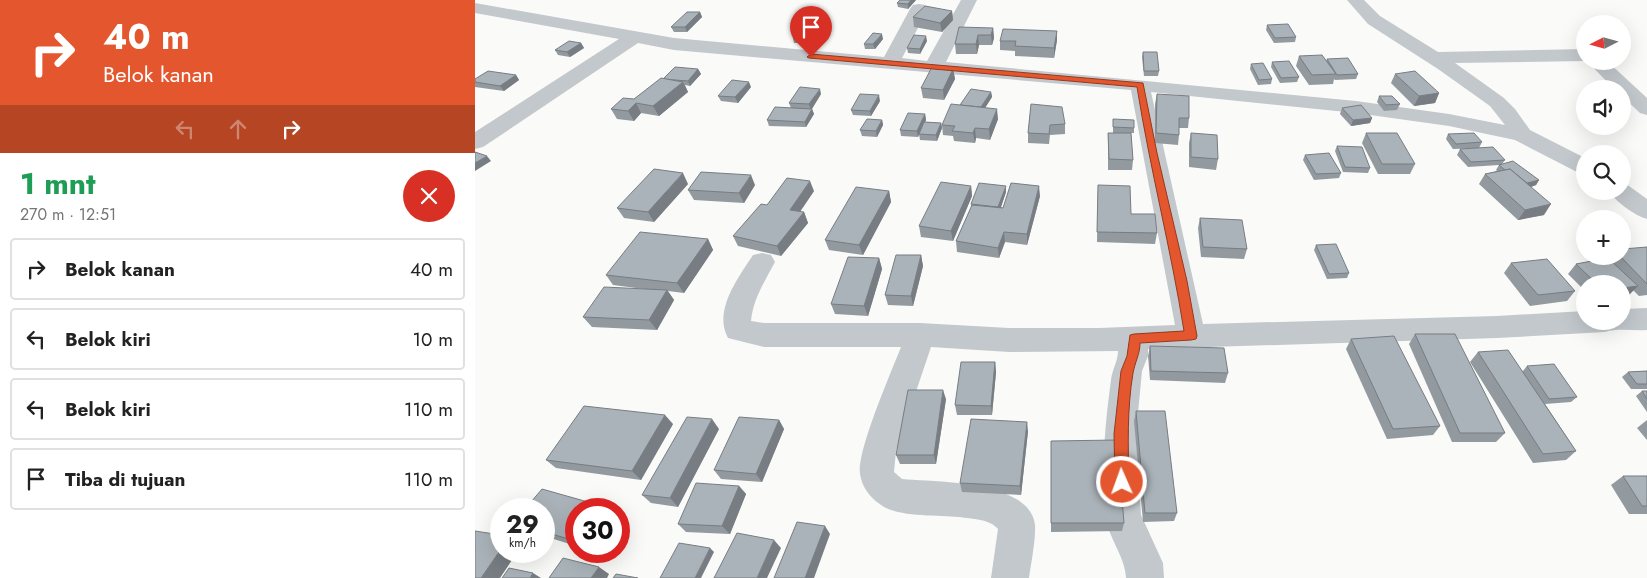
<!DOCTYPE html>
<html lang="id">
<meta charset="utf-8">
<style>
:root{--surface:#fff;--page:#f2f2f2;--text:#222;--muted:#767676;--line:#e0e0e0}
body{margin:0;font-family:Jost,sans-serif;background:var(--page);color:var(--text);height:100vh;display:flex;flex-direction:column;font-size:19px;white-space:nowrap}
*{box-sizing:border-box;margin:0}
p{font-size:16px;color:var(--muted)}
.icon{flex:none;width:28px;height:28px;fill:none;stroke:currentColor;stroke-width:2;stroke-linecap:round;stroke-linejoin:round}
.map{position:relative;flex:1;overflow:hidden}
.details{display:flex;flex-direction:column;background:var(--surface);width:475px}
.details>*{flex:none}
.guide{background:#e4572e;color:#fff;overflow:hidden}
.needle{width:32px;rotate:264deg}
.buttons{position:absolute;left:1101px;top:15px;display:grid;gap:10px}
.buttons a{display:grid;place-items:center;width:55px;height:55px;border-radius:50%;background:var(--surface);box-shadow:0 5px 20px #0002;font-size:25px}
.speed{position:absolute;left:15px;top:498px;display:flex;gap:10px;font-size:25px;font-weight:700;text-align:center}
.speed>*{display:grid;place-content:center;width:65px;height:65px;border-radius:50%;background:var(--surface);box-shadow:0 5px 20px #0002;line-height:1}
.speed small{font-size:12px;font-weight:400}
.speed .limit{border:8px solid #d22;background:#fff;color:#111}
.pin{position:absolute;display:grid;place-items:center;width:42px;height:42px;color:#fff;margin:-51px -21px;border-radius:50% 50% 50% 0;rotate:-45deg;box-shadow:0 0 5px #0007}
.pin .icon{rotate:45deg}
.me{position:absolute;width:55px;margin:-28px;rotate:358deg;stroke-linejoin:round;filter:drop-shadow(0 0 4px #0008)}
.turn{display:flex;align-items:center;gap:18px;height:105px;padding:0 20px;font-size:22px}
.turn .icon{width:65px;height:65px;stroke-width:2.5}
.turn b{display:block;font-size:35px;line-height:42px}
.lanes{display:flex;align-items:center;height:48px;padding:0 20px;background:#0003;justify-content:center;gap:25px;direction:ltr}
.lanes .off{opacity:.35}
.round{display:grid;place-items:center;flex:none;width:52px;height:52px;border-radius:26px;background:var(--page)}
.overview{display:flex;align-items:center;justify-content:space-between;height:85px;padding:0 20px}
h1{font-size:30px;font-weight:700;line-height:38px;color:#1e9e55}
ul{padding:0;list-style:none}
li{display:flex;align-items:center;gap:15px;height:62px;margin:0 10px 8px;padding:0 10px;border:2px solid var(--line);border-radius:5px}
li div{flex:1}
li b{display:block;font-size:19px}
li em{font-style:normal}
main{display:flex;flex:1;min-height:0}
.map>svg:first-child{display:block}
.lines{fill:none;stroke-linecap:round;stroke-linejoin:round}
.minor{fill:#c3c8cc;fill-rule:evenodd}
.wall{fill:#929a9f}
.shaded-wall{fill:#777d82}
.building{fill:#aab3b9;stroke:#777d82}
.route{fill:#e4572e;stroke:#94391e}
</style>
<main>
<section class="details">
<div class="guide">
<div class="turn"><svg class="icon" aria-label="right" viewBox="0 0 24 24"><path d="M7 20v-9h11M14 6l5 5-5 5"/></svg><div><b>40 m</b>Belok kanan</div></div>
<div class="lanes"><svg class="icon off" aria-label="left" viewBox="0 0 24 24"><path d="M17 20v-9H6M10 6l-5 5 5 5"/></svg><svg class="icon off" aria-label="ahead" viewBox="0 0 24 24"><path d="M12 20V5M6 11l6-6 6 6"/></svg><svg class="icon" aria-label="right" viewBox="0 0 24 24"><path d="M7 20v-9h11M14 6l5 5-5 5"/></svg></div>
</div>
<div class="overview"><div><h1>1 mnt</h1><p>270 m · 12:51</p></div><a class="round" style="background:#d93025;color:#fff"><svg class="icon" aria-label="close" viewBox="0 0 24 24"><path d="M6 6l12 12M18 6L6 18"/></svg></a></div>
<ul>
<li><svg class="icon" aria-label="right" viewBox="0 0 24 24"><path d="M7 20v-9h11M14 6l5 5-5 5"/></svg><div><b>Belok kanan</b></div><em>40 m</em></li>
<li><svg class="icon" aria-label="left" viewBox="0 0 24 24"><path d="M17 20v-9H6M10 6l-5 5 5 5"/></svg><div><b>Belok kiri</b></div><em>10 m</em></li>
<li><svg class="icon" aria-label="left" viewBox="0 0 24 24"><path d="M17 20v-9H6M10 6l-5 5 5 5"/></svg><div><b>Belok kiri</b></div><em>110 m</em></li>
<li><svg class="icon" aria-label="arrive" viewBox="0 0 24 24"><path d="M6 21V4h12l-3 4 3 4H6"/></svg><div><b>Tiba di tujuan</b></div><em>110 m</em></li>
</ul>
</section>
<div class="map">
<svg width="1172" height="578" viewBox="0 0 1172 578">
<rect width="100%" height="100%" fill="#fafaf8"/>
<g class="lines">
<g class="minor">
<path d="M486,0H502L471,62L881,101L974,114L1030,125L1015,106L963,69L893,24L872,0H889L905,16L963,52L1110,49V61L980,63L1029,98L1040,109L1055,130L1110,158V174L1102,172L1040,140L974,126L881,113L676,92L728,324L1022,316L1110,311V321H1148V309L1172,308V330C1158,331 1143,328 1130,332L1022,338L673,349V356L667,371L661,434L666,515L688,563L689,578H651C650,555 632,537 630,513C626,469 630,424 636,380C637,370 643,361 643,351L534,352L456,347L421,451L419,472L427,479C460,482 555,480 560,525C561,538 556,564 554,578H516L523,529C515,519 497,519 484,517C463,515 427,517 409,507C396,499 387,488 385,474C382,450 416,373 426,347H289L253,338C238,311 263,278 278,255L287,253L296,255L300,262C290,281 278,299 276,321L289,323H445L534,328H624L700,325L656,90L199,50L163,43L8,147L0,149V132L144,39L0,13V3L199,38L409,57L435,9L438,5L444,4L450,5L453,9L427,58L452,61Z"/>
<polygon points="1112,61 1132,61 1172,98 1172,115 1165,113 1148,97 1148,89 1139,89"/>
<path d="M1148,184L1154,186L1172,199V219C1159,215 1142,203 1134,191H1148Z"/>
</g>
</g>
<g class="wall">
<polygon points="425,0 441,0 433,9 423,7 422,3"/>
<polygon points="477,11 478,20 467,32 439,27 438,17"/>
<polygon points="225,12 227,17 212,32 199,32 196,27"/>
<polygon points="792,25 821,37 820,42 799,43 791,30"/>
<polygon points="518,28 519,38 517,45 504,45 502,54 481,54 480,44"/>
<polygon points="343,29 335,43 319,43 318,38"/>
<polygon points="582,31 582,40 579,58 540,56 540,51 525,50 525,41"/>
<polygon points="408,39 400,49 390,49 389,44"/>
<polygon points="452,41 445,54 433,53 432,48"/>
<polygon points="106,43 109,48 95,57 83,55 80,50"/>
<polygon points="668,52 684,71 683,76 669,76 667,57"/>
<polygon points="824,56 851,61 852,59 883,74 881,79 860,80 859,79 858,84 834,85 821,66"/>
<polygon points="797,62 824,77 822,82 805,83 796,67"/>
<polygon points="776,64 797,79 796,84 783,85 775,69"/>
<polygon points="223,69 226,74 215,86 210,85 213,92 184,116 166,113 159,121 142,119 136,109 159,99 189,79"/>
<polygon points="478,69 480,79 469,100 448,98 446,88"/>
<polygon points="920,74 964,93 960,103 939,106 916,83"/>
<polygon points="41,75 44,80 29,91 0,87 0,79"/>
<polygon points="276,87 263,103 246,101 243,96"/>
<polygon points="516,92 517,97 510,108 523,119 515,140 501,138 500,143 479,141 478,136 468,135 467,125 485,105"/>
<polygon points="346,94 337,109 339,114 331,127 294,126 292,120 316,108 314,103"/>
<polygon points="682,94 714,118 713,128 704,128 704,135 703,145 680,143 680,104"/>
<polygon points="904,96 925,104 922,110 909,111 902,102"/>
<polygon points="405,101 396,116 378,115 376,110"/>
<polygon points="556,104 590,124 590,134 575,135 574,144 553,143 553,133"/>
<polygon points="867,108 897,118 895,123 876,126 865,114"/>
<polygon points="450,114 451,120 450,122 466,123 467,128 462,141 445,140 444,134 443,137 426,136 425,130"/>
<polygon points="638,119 659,128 659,133 656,133 658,160 657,170 633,170 633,133 638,133"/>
<polygon points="407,120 408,125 402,137 387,136 385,130"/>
<polygon points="716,133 743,159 741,170 714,167 714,143"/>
<polygon points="891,133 940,164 935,174 903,174 887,143"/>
<polygon points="973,134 1007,142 1004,148 978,149 971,139"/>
<polygon points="862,146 895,168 893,173 868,172 860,151"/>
<polygon points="985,149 1030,160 1027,164 1064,180 1061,185 1056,187 1069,215 1043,220 1004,184 1010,174 1022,171 1021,170 1024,165 993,167 982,155"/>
<polygon points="830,155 866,173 864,178 839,180 828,160"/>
<polygon points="213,184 179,222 149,218 142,208"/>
<polygon points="280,185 269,203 219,200 213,190"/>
<polygon points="623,185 656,214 682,233 680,244 622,242"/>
<polygon points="496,186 497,196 478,241 446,237 444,226"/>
<polygon points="339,191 325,212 329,212 333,223 306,256 263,246 258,236 292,205"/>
<polygon points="414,191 416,202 388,255 354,250 350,240"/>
<polygon points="531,192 526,207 528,208 565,196 552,245 530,242 524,258 482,252 481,241 496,208 496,204"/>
<polygon points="725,218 772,249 769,259 726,257 723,228"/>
<polygon points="233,239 238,250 209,293 193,291 199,300 182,330 117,327 108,317 169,289 138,285 131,275"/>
<polygon points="841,245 874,273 872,278 852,279 839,250"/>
<polygon points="1172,247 1172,295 1164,296 1158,290 1153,296 1148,297 1148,284 1110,284 1110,291 1093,274 1101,264 1132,258 1134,256 1148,256"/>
<polygon points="446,255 448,266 438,306 413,305 410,295"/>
<polygon points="404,258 407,269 393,316 360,314 356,304"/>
<polygon points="1036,263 1100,291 1092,301 1055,306 1029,273"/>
<polygon points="940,334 1030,433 1021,442 977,442 934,344"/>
<polygon points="876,339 965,426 958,435 912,439 871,349"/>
<polygon points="675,346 753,373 750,383 675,380 673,356"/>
<polygon points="1003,352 1048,371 1052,366 1102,397 1096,402 1070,404 1101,451 1091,460 1058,463 995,362"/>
<polygon points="520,362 521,372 517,415 482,415 480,405"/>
<polygon points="1172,371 1172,389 1156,389 1147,377 1153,372"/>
<polygon points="1167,391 1172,391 1172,412 1161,396"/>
<polygon points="471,399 461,464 425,464 421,455"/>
<polygon points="661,411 702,513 699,521 668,522 659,421"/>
<polygon points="304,420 309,429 287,482 246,479 239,470"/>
<polygon points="1172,420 1172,440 1162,428"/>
<polygon points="198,424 166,480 81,468 71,460"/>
<polygon points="244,429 203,507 176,503 167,495"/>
<polygon points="553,431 546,495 487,492 485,483"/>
<polygon points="576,441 649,523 647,531 576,532"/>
<polygon points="1148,476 1172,476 1172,514 1154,514 1136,485"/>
<polygon points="264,486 271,494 255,534 211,532 203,524"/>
<polygon points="120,504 125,509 101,509 101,546 69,536 69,509"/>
</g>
<g class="shaded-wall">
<polygon points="436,0 441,0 433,9 433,4"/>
<polygon points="477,11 478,20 467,32 465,23"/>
<polygon points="225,12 227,17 212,32 210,27"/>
<polygon points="342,24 343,29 335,43 333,38"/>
<polygon points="518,28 519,38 517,45 516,35"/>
<polygon points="582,31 582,40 579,58 579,48"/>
<polygon points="407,34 408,39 400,49 398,44"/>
<polygon points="503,35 504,45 502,54 501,44"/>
<polygon points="451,36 452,41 445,54 445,49"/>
<polygon points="106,43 109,48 95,57 92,52"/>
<polygon points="223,69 226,74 215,86 213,81"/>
<polygon points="478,69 480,79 469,100 468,90"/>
<polygon points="41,75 44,80 29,91 25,86"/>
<polygon points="208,82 213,92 184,116 178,106"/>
<polygon points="274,82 276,87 263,103 260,97"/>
<polygon points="345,89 346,94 336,110 334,104"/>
<polygon points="516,92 517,97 506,114 505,109"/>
<polygon points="964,93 960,103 939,106 944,96"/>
<polygon points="404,95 405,101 396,116 395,111"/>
<polygon points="161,103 166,113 159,121 153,111"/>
<polygon points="337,109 339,114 331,127 330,122"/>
<polygon points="522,109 523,119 515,140 514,129"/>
<polygon points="450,114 451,120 443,137 442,131"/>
<polygon points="897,118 895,123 876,126 878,120"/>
<polygon points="407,120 408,125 402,137 401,131"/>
<polygon points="466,123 467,128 462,141 461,135"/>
<polygon points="500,128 501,138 500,143 498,133"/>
<polygon points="12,156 16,161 0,171 0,163"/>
<polygon points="208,173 213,184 179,222 173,212"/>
<polygon points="276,175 280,185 269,203 264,193"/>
<polygon points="1064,180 1061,185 1047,190 1050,184"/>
<polygon points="335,181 339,191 319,220 315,210"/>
<polygon points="496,186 497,196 478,241 476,231"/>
<polygon points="531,186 531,192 524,213 523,207"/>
<polygon points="564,186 565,196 552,245 552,234"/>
<polygon points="414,191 416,202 388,255 384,245"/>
<polygon points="1076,204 1069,215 1043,220 1050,210"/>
<polygon points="329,212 333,223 306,256 302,246"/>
<polygon points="529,232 530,242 524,258 523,248"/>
<polygon points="233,239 238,250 209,293 202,283"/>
<polygon points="446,255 448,266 438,306 436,296"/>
<polygon points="404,258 407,269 393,316 389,306"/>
<polygon points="1163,286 1153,296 1148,297 1148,288"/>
<polygon points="192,290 199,300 182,330 174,320"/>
<polygon points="520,362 521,372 517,415 516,406"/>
<polygon points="468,390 471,399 461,464 459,455"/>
<polygon points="190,415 198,424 166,480 157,471"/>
<polygon points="237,419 244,429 203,507 195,498"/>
<polygon points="304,420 309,429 287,482 281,474"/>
<polygon points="552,422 553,431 546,495 545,486"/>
<polygon points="264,486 271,494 255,534 247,526"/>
<polygon points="120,504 125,509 117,509"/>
<polygon points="350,526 355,534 339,578 330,578"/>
<polygon points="101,529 101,544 94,539"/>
<polygon points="299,540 306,548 292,578 282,578"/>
<polygon points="235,548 239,552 226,578 220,578"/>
<polygon points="26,549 26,551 43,551 25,578 6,578"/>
<polygon points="124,567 134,574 132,578 116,578"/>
<polygon points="58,573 66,578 55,578"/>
</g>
<g class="building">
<polygon points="425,0 436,0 433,4 422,3"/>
<polygon points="450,6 477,11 465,23 438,17"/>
<polygon points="212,12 225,12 210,27 196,27"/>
<polygon points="327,24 342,24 333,38 318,38"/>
<polygon points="813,24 821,37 800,38 792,25"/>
<polygon points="484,27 518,28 516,35 503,35 501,44 480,44"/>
<polygon points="528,29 582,31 579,48 540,46 541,41 525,41"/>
<polygon points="398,33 407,34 398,44 389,44"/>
<polygon points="439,35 451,36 445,49 432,48"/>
<polygon points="94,41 106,43 92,52 80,50"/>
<polygon points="668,52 682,52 684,71 669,71"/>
<polygon points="847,55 861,74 837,75 824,56"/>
<polygon points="873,58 883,74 862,75 852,59"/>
<polygon points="814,61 824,77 806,78 797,62"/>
<polygon points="788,63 797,79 784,80 776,64"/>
<polygon points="200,67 223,69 213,81 188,79"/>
<polygon points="457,67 478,69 468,90 446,88"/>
<polygon points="13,71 41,75 25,86 0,82 0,79"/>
<polygon points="940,71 964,93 944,96 920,74"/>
<polygon points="186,78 208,82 178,106 161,103 153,111 136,109 148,98 159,99"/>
<polygon points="257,80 274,82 260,97 243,96"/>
<polygon points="325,87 345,89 334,104 314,103"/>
<polygon points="496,89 516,92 506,107 485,105"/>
<polygon points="385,94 404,95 395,111 376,110"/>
<polygon points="682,94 714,96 714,118 704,118 704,135 681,133"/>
<polygon points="904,96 917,96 925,104 911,105"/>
<polygon points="476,104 522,109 514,129 500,128 498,133 477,131 480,126 467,125"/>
<polygon points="556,104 587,107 590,124 575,125 574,134 553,133"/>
<polygon points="886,105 897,118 878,120 867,108"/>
<polygon points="300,107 337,109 330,122 292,120"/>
<polygon points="433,113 450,114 442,131 425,130"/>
<polygon points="392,119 407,120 401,131 385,130"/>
<polygon points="638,119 659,120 659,128 638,127"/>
<polygon points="449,122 466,123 461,135 444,134"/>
<polygon points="633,133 656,133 658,160 634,159"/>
<polygon points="716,133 742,135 743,159 716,157"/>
<polygon points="891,133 922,133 940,164 907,164"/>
<polygon points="999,133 1007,142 981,144 973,134"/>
<polygon points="862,146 887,147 895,168 870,167"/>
<polygon points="1018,147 1030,160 996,162 985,149"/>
<polygon points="0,152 12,156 0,163"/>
<polygon points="854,153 866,173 841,174 830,155"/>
<polygon points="1038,161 1064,180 1052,183 1035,169 1030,170 1024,165"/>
<polygon points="179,169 208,173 173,212 142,208"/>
<polygon points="1035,169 1076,204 1050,210 1010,174"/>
<polygon points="226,172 276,175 264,193 213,190"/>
<polygon points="312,178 335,181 315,210 329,212 302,246 258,236 286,204 292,205"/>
<polygon points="466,182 496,186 476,231 444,226"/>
<polygon points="504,183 531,186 523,207 496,204"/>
<polygon points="536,183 564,186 552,234 529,232 523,248 481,241 497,205 528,208"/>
<polygon points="623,185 655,186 656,214 680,214 682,233 622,232"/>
<polygon points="381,187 414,191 384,245 350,240"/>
<polygon points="725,218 767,220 772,249 728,247"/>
<polygon points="165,232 233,239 202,283 131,275"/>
<polygon points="861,244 874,273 854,274 841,245"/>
<polygon points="1172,247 1172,284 1145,256 1148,256 1148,249"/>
<polygon points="421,255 446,255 436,296 410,295"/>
<polygon points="373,257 404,258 389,306 356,304"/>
<polygon points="1133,258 1163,286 1148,288 1148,284 1122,284 1101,264"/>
<polygon points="1072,259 1100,291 1063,295 1036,263"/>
<polygon points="129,287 192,290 174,320 108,317"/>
<polygon points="940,334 980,334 1030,433 985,433"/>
<polygon points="919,336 965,426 918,429 876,339"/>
<polygon points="675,346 749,348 753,373 676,371"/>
<polygon points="1033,350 1101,451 1068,454 1003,352"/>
<polygon points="486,362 520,362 516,406 480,405"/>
<polygon points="1079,364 1102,397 1074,399 1052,366"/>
<polygon points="1172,371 1172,384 1162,384 1153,372"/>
<polygon points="433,390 468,390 459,455 421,455"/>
<polygon points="1167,391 1172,391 1172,399"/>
<polygon points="109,406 190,415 157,471 71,460"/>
<polygon points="661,411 690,411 702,513 670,513"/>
<polygon points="212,417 237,419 195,498 167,495"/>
<polygon points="264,417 304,420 281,474 239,470"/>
<polygon points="496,419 552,422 545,486 485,483"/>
<polygon points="642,440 649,523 576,523 576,441"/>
<polygon points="1148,476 1172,476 1172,506 1167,506"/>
<polygon points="221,483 264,486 247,526 203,524"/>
<polygon points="67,489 120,504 117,509 101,509 101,529 94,539 69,532 69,509 50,509"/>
<polygon points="322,522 350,526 330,578 299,578"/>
<polygon points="0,531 26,535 26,549 6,578 0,578"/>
<polygon points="262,533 299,540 282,578 239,578"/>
<polygon points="204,543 235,548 220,578 185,578"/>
<polygon points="88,558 124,567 116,578 74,578"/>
<polygon points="34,568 58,573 55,578 27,578"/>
<polygon points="141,574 163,578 138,578"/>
</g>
<path class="route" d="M336,54L668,83L682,153L712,281L722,336L721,339L716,340L665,343C665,354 660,362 658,373C652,409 653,446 654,482L652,487L647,489L642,487L640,482L639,434L646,371L652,356L655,335L659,334L709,331C696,249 675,169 662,87L334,58L332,57Z"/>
</svg>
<div class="buttons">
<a><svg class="needle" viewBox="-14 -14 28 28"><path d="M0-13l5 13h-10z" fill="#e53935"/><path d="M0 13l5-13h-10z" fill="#767676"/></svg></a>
<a><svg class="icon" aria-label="sound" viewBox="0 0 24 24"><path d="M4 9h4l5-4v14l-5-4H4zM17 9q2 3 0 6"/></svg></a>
<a><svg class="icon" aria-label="search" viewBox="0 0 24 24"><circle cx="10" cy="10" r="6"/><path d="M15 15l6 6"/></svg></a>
<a>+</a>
<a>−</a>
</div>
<div class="speed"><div>29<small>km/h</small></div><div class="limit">30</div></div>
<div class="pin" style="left:336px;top:57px;background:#d93025"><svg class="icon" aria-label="arrive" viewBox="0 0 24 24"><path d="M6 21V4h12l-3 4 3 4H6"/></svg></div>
<svg class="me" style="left:647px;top:482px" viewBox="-20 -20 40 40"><circle r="17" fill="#e4572e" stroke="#fff" stroke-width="3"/><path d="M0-11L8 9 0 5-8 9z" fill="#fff"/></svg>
</div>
</main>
